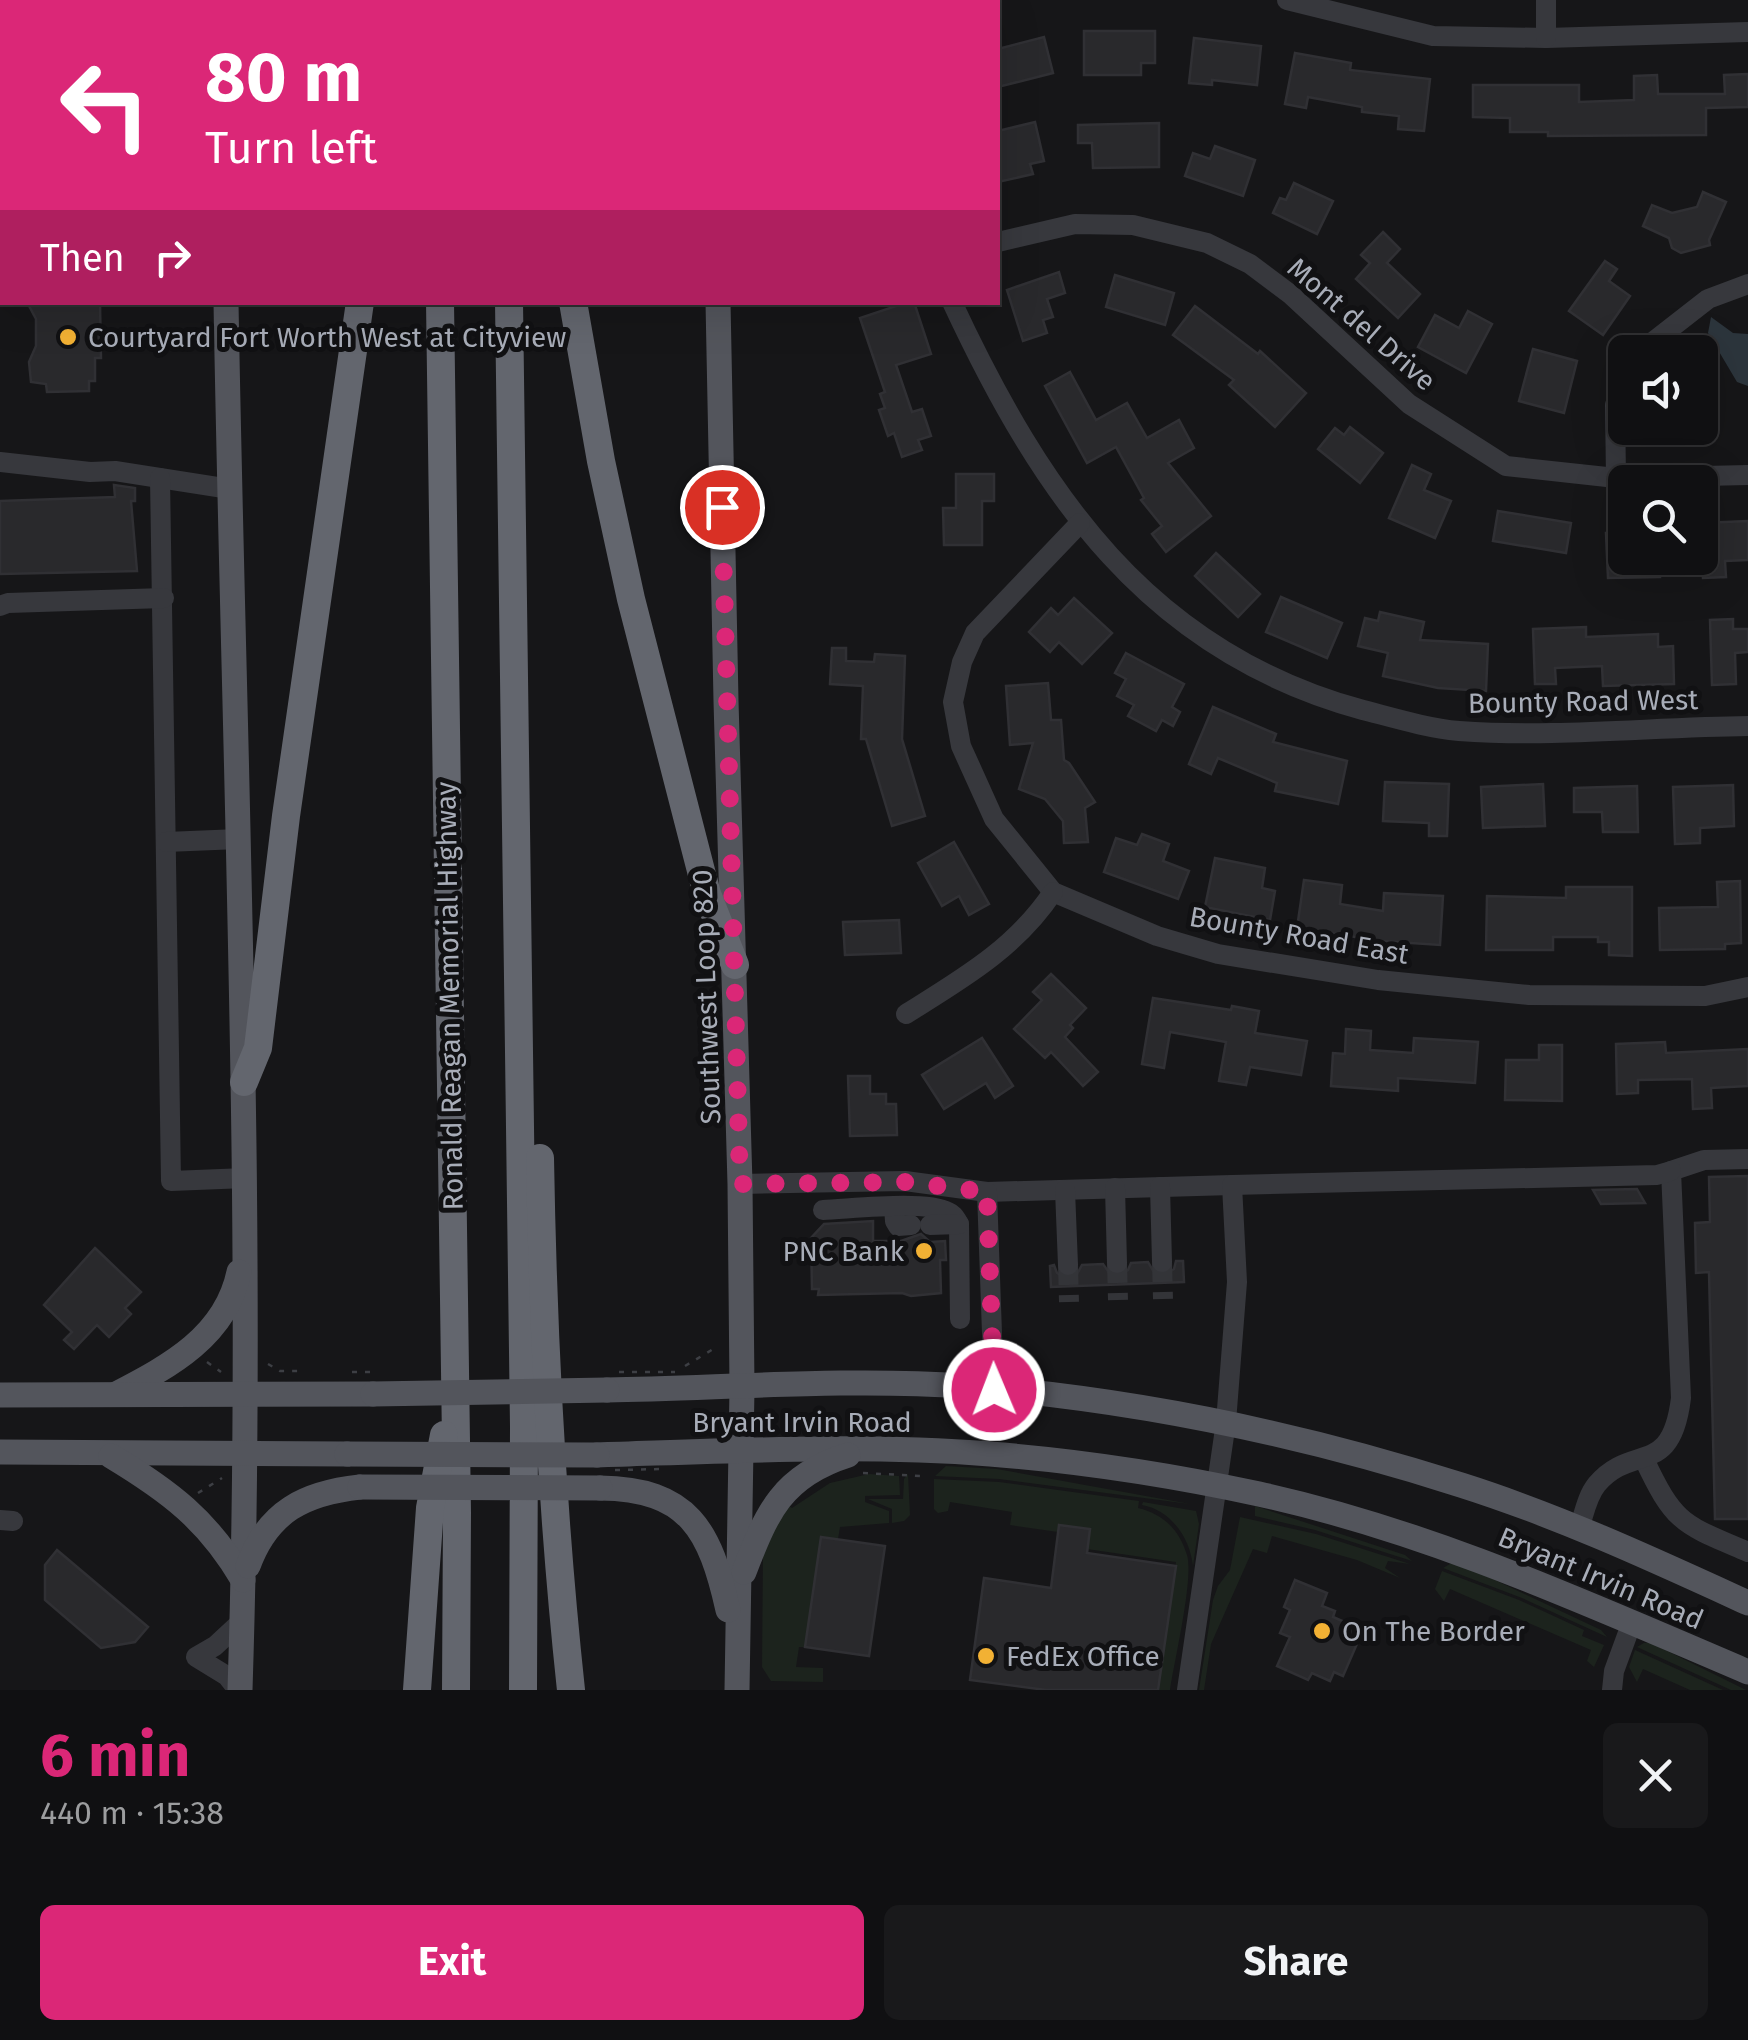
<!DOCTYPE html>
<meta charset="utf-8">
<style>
:root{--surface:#101012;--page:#19191b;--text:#f1f3f6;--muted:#9c9d9f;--line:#303032;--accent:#db2777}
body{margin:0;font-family:"Fira Sans",sans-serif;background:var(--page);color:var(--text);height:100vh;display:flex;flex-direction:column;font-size:38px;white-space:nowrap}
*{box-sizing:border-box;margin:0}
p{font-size:32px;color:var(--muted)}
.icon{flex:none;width:55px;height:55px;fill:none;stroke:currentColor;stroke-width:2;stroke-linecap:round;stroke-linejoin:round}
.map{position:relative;height:1690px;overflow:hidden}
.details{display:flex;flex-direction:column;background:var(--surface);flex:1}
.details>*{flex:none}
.banner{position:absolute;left:0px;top:0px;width:1000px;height:305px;box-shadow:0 10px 40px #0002,0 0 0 2px var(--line);background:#db2777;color:#fff;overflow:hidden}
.buttons{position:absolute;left:1608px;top:335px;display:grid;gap:20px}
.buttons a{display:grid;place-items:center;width:110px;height:110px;border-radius:15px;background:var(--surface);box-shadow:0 10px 40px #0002,0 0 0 2px var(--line);font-size:50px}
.pin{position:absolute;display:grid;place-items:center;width:85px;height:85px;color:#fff;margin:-42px;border:5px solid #fff;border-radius:50%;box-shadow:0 2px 10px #0007}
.me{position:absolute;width:110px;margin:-55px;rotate:359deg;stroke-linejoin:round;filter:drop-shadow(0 0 8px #0008)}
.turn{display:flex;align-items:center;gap:35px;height:210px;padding:0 40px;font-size:45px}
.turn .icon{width:130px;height:130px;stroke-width:2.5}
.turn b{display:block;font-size:70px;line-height:85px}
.then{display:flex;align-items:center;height:95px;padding:0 40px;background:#0003;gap:20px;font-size:38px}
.round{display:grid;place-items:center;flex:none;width:105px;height:105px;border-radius:15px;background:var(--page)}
.overview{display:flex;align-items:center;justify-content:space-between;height:170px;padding:0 40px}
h1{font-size:60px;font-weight:700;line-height:75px;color:var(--accent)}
.button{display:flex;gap:20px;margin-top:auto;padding:20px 40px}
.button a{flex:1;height:115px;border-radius:15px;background:var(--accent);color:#fff;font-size:40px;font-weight:700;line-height:115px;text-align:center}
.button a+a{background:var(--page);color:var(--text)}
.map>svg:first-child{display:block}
.green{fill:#1c231d}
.water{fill:#2c353c}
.building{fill:#29292c;stroke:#303034;stroke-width:2.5}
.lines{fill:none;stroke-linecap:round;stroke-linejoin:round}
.minor-tunnel{stroke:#333438;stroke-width:20;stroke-dasharray:20 10;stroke-linecap:butt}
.path{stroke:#3d3f44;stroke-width:2.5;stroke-dasharray:5 8;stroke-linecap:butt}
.minor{stroke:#37383d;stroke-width:20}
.major{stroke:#53555c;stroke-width:25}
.highway{stroke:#63666e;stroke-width:28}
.path-bridge{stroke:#3d3f44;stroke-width:2.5;stroke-dasharray:5 8;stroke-linecap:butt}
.major-bridge{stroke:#53555c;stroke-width:25}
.route{stroke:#db2777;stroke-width:18;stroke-dasharray:0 32.4}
.poi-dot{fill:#f2b134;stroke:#111113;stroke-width:4}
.labels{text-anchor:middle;stroke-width:10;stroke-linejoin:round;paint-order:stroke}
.street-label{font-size:28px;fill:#a8adb8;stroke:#111113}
.poi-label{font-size:28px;fill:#a8adb8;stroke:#111113;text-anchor:start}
</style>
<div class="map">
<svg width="1748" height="1690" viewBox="0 0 1748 1690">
<rect width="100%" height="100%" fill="#161618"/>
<g class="green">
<polygon points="946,1466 997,1469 1190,1504 999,1479 935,1476"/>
<polygon points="869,1474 899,1476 900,1495 865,1496 865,1502 889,1511 889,1523 840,1527 838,1539 821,1537 805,1647 799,1647 796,1667 823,1668 823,1682 771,1681 762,1667 763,1551 788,1505 792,1508 830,1483"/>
<polygon points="908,1474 910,1515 904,1521 892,1523 892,1509 868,1499 903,1499 904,1479"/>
<path d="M934,1479L999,1482L1139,1501L1138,1508C1163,1514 1179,1529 1187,1555C1194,1578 1174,1662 1170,1690H1158L1176,1562L1087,1549L1089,1529L1060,1525L1058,1532L1010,1525L1012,1512L950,1502L948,1511L938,1513L934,1509Z"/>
<path d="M1143,1502L1196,1511L1199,1524L1193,1566C1190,1538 1171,1510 1142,1505Z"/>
<polygon points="1255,1506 1405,1555 1412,1561 1315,1530 1255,1516"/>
<polygon points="1240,1517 1316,1534 1410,1564 1388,1561 1385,1568 1400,1578 1357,1560 1272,1536 1267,1553 1253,1549 1211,1644 1204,1690 1199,1690 1213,1600 1218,1586 1230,1570"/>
<polygon points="1450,1564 1461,1564 1601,1630 1607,1637 1522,1598 1443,1568"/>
<polygon points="1442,1571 1519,1600 1584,1630 1582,1636 1604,1645 1594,1667 1587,1661 1591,1650 1450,1589 1444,1601 1435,1589"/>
<polygon points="1644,1643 1651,1643 1746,1690 1731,1690 1637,1647"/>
<polygon points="1635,1650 1723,1690 1690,1690 1643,1669 1637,1682 1629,1667"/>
</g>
<polygon class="water" points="1711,317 1733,333 1748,334 1748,386 1737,382 1708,333"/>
<g class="building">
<polygon points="1084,31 1155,31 1155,63 1141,63 1141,75 1084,75"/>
<polygon points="1044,37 1053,73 998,87 998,49"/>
<polygon points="1194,38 1261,46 1257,85 1212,80 1212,85 1189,83"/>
<polygon points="1295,53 1351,63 1350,70 1430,79 1424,131 1398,129 1399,116 1362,112 1362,107 1308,97 1306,108 1285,104"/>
<polygon points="1748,74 1748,107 1706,108 1706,135 1548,136 1548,132 1510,132 1510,118 1473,117 1473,85 1579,85 1579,102 1634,100 1634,76 1657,75 1658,94 1725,94 1724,75"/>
<polygon points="1035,122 1044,161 1030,164 1033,174 998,182 998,131"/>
<polygon points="1159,123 1159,167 1093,168 1092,143 1078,143 1078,125"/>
<polygon points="1215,146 1255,160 1243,196 1185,176 1193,153 1210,159"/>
<polygon points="1294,183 1333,201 1317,234 1273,213 1280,198 1286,200"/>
<polygon points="1703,192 1726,202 1709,240 1710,245 1681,253 1672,248 1669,238 1643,226 1652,205 1672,213 1697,207"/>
<polygon points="1383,232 1400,249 1387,263 1420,294 1398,318 1356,279 1370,263 1361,255"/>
<polygon points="1605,261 1617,269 1609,281 1630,296 1603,335 1569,311"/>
<polygon points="1059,272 1065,293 1047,299 1053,317 1043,320 1047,333 1023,341 1007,290"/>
<polygon points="1115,275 1174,293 1165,325 1106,307"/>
<polygon points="27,302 100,302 101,358 95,358 95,381 89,381 89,391 47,392 46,384 31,382 29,362 36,346 36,319"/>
<polygon points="908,302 914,302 931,354 896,365 912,412 922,409 931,436 918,440 922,450 902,457 894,433 888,436 879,410 885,408 880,394 885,392 860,318"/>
<polygon points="1195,306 1258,354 1260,351 1306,393 1275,427 1229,385 1234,380 1173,335"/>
<polygon points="1468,311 1492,324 1466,373 1418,347 1435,315 1459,328"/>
<polygon points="1533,349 1577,361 1564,413 1519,401"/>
<polygon points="1070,372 1096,420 1127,403 1147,438 1179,420 1194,448 1168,463 1211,516 1166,552 1152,534 1162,526 1141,500 1144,498 1116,447 1087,463 1045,386"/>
<polygon points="1350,427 1383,453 1360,483 1318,449 1335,428 1344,435"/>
<polygon points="1412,465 1431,474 1424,490 1451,501 1435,538 1389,518"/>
<polygon points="956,474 994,474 994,501 982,501 982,545 944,545 943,508 956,508"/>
<polygon points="114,485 135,488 135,501 131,501 137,571 0,574 0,501 115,497"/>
<polygon points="1498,511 1571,523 1566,553 1493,541"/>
<polygon points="1748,521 1748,560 1725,561 1726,577 1703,578 1700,551 1702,523"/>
<polygon points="1606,533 1625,533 1625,558 1659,558 1660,577 1608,578"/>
<polygon points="1216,553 1260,594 1238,617 1195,576"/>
<polygon points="1281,597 1342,623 1327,658 1266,632"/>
<polygon points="1074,598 1112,633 1082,664 1059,642 1050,652 1029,632 1051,608 1058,615"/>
<polygon points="1380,612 1424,622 1420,640 1488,644 1486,691 1438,688 1383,676 1388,653 1358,646 1365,618 1378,621"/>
<polygon points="1733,619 1733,629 1748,629 1748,652 1735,653 1736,684 1712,685 1710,620"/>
<polygon points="1586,627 1586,637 1658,634 1658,647 1673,646 1674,684 1603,686 1602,666 1555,668 1556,684 1535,684 1533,629"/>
<polygon points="832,648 846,648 846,661 874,662 875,654 905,656 902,739 925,816 892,826 866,739 861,739 863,686 830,684"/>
<polygon points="1126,653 1184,684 1172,707 1180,712 1173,726 1162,720 1156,731 1128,716 1134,705 1117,696 1126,679 1115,673"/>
<polygon points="1048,683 1051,720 1061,720 1064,760 1069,763 1095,802 1085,808 1088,842 1064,843 1063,821 1045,799 1019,789 1033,743 1010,745 1006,686"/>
<polygon points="1213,707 1276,734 1273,742 1347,761 1338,804 1275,791 1277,783 1218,758 1211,774 1189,764"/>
<polygon points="1385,782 1449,784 1447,836 1429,836 1429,823 1383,821"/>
<polygon points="1543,784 1545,826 1483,828 1481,787"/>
<polygon points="1733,785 1734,826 1700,828 1700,843 1675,844 1673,787"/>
<polygon points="1637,786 1638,832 1603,832 1602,812 1574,812 1574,788"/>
<polygon points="1142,834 1169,844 1163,861 1189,871 1178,899 1104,872 1116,838 1137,845"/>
<polygon points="954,842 989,904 969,915 959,896 942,906 918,863"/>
<polygon points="1215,858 1265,868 1262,888 1275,891 1270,920 1205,907"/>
<polygon points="1304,880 1342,885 1340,904 1383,911 1384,893 1443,896 1440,945 1381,941 1297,928"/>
<polygon points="1740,881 1741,943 1725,944 1725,949 1660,950 1659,908 1718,907 1717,882"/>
<polygon points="1566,887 1632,887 1632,956 1609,955 1609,942 1598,942 1598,937 1553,937 1553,950 1486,950 1487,896 1566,898"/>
<polygon points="899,920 901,953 845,955 843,922"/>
<polygon points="1051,974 1086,1008 1070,1025 1073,1028 1065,1037 1098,1072 1083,1086 1051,1052 1045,1058 1014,1029 1042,1000 1033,992"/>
<polygon points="1153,998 1231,1010 1232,1006 1259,1011 1255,1033 1307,1041 1301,1075 1250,1067 1246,1085 1219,1081 1226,1042 1170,1032 1164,1068 1142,1064"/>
<polygon points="1346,1029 1371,1031 1370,1050 1413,1053 1414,1038 1478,1042 1475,1083 1398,1078 1398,1091 1331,1086 1333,1053 1345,1054"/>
<polygon points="982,1038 1013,1086 995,1098 986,1083 944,1109 922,1075"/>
<polygon points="1665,1042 1666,1053 1748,1049 1748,1086 1711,1088 1712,1108 1693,1109 1692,1079 1638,1080 1638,1093 1617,1094 1616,1044"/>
<polygon points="1539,1045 1562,1045 1562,1101 1505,1100 1506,1060 1539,1060"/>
<polygon points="848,1076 870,1076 870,1094 886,1094 886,1104 896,1104 897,1135 850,1136"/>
<polygon points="1748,1176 1748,1519 1715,1519 1709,1272 1696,1273 1695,1223 1710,1222 1709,1177"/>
<polygon points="1637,1189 1645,1203 1601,1204 1593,1190"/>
<polygon points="873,1221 873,1241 901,1241 921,1234 930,1242 945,1241 946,1260 940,1260 941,1293 911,1296 902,1293 818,1295 819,1289 812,1289 811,1238 824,1224"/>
<polygon points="95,1248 141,1292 125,1308 131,1314 109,1337 97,1325 74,1349 64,1340 72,1332 44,1305"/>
<polygon points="1176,1261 1183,1261 1184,1282 1051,1287 1050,1266 1054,1265 1057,1273 1068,1279 1076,1276 1082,1265 1103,1264 1110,1274 1118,1277 1128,1270 1131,1263 1148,1262 1155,1274 1163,1276 1174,1269"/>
<polygon points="1059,1525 1090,1529 1087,1553 1176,1566 1158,1690 1046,1690 970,1680 984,1578 1051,1588"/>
<polygon points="821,1537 885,1546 869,1656 805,1647"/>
<polygon points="57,1550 148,1627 135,1642 101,1648 45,1600 45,1565"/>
<polygon points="1295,1580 1327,1593 1322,1606 1335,1611 1333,1617 1363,1630 1343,1676 1334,1672 1330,1681 1312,1673 1308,1680 1277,1666 1290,1637 1280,1633 1290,1610 1284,1607"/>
</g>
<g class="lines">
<g class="minor-tunnel">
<polyline points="1162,1262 1163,1299"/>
<polyline points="1117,1263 1118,1300"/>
<polyline points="1068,1265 1069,1302"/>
</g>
<g class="path">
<polyline points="207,1362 221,1372"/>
<polyline points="268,1364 280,1371 300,1371"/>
<polyline points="685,1366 715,1348"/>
<polyline points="863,1473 921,1476"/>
<polyline points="198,1493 222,1478"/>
</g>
<g class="minor">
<polyline points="923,0 923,2"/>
<polyline points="1287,0 1433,36 1546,38 1748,32"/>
<polyline points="1546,0 1546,38"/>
<polyline points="989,2 992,0"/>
<polyline points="0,55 2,55"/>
<polyline points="0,104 2,105"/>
<polyline points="998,242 1075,224 1133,225 1207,243 1250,264 1290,294 1409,404 1506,466 1616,478 1748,475"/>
<path d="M952,302C1041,493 1148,652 1363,710C1394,718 1427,728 1459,731C1555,738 1652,727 1748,726"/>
<polyline points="1640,352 1708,299 1748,284"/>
<polyline points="0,462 90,472 115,471 230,489"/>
<polyline points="160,478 171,1181 246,1178"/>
<polyline points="1616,478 1615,405 1625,374"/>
<polyline points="1080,523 975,633 962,662 953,702 961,746 994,819 1053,892 1157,936 1218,954 1378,980 1529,995 1705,996 1748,987"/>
<polyline points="0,606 8,603 164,598"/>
<polyline points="166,842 239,839"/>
<path d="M906,1014C962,979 1016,948 1053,892"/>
<polyline points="740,1184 905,1181 987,1192 1232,1185"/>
<polyline points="1160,1187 1162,1262"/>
<polyline points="1115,1188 1117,1263"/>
<polyline points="1065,1190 1068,1265"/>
<polyline points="987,1192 994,1390"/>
<polyline points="894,1207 895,1221 898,1226 911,1225"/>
<path d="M823,1210C851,1209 926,1200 948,1212C955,1215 955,1218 959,1224L960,1319"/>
<polyline points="930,1225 959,1224"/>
<path d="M1644,1459C1675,1525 1683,1524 1748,1552"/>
<polyline points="0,1520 13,1521"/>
<path d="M1579,1529C1584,1514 1587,1496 1597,1484C1633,1442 1671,1479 1681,1398L1671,1171L1704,1160L1748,1159"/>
<polyline points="238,1690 227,1676 196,1657 215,1646 243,1620"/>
<polyline points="1187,1690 1226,1422 1237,1282 1232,1185 1657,1175 1671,1171"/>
<polyline points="1612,1690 1614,1671 1632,1622"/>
</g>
<g class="major">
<polyline points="221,0 221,2"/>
<polyline points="714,0 714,2"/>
<path d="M226,302C234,765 255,1227 240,1690"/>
<polyline points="718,302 726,701 740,1184 742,1388 737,1690"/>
<path d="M607,1390C723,1388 849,1378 964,1386C1133,1399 1298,1433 1461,1485C1559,1516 1654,1560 1748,1603"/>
<path d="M116,1394C170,1366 226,1336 239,1272"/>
<polyline points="0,1395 373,1394"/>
<polyline points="0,1452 347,1454"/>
<path d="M597,1455C727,1451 859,1444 990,1454C1079,1461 1171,1475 1259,1494C1429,1531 1588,1604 1748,1672"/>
<path d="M111,1456C169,1491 208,1520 243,1580"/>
<path d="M600,1488C689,1489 710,1530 728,1610"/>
<path d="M248,1566C268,1511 305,1493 360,1487"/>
<path d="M744,1572C767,1512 782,1476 848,1455"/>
</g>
<g class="highway">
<polyline points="434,0 434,2"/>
<polyline points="506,0 506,2"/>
<polyline points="527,0 529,2"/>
<polyline points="399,2 399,0"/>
<polyline points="440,302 457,1513 456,1690"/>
<polyline points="509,302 524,1427 523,1690"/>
<polyline points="573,302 601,461 631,599 707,894 735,965"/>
<polyline points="244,1082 258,1048 286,816 360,302"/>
<path d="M540,1158C543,1336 552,1513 571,1690"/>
<polyline points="417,1690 430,1508 444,1435"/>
</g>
<g class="path-bridge">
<polyline points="352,1372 371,1372"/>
<polyline points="619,1372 675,1372"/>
<polyline points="615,1470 664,1469"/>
</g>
<g class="major-bridge">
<polyline points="373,1394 607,1390"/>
<polyline points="347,1454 597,1455"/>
<polyline points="360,1487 600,1488"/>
</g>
</g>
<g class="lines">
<polyline class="route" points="722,507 740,1184 906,1182 987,1192 994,1390"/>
</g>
<g class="poi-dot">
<circle cx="68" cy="337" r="10"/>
<circle cx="924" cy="1251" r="10"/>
<circle cx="1322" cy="1631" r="10"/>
<circle cx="986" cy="1656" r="10"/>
</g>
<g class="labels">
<g class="street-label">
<text transform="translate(1362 324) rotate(41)" y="10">Mont del Drive</text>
<text transform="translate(1583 701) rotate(-1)" y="10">Bounty Road West</text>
<text transform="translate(1299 935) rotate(10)" y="10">Bounty Road East</text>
<text transform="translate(449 996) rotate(-91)" y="10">Ronald Reagan Memorial Highway</text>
<text transform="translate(706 997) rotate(-92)" y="10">Southwest Loop 820</text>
<text x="802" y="1432">Bryant Irvin Road</text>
<text transform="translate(1601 1578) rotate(23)" y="10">Bryant Irvin Road</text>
</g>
<g class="poi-label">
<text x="88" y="347">Courtyard Fort Worth West at Cityview</text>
<text x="904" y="1261" text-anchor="end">PNC Bank</text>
<text x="1342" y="1641">On The Border</text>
<text x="1006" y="1666">FedEx Office</text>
</g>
</g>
</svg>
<div class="buttons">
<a><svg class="icon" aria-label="sound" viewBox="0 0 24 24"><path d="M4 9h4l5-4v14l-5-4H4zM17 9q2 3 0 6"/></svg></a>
<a><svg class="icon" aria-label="search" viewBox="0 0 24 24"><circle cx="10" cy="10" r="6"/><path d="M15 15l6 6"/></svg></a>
</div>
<div class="pin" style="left:722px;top:507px;background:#d93025"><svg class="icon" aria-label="arrive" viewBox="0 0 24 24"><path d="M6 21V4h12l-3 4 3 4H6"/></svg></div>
<svg class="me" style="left:994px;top:1390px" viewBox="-20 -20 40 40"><circle r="17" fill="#db2777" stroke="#fff" stroke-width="3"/><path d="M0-11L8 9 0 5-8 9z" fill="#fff"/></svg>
<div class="banner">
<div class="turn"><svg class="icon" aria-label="left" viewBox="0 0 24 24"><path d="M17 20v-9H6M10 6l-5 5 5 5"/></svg><div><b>80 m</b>Turn left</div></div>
<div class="then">Then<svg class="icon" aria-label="right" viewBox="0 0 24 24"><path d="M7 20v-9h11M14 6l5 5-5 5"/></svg></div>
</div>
</div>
<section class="details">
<div class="overview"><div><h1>6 min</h1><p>440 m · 15:38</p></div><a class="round"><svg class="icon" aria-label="close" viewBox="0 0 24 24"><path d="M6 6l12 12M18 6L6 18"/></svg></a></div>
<div class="button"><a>Exit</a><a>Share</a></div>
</section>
